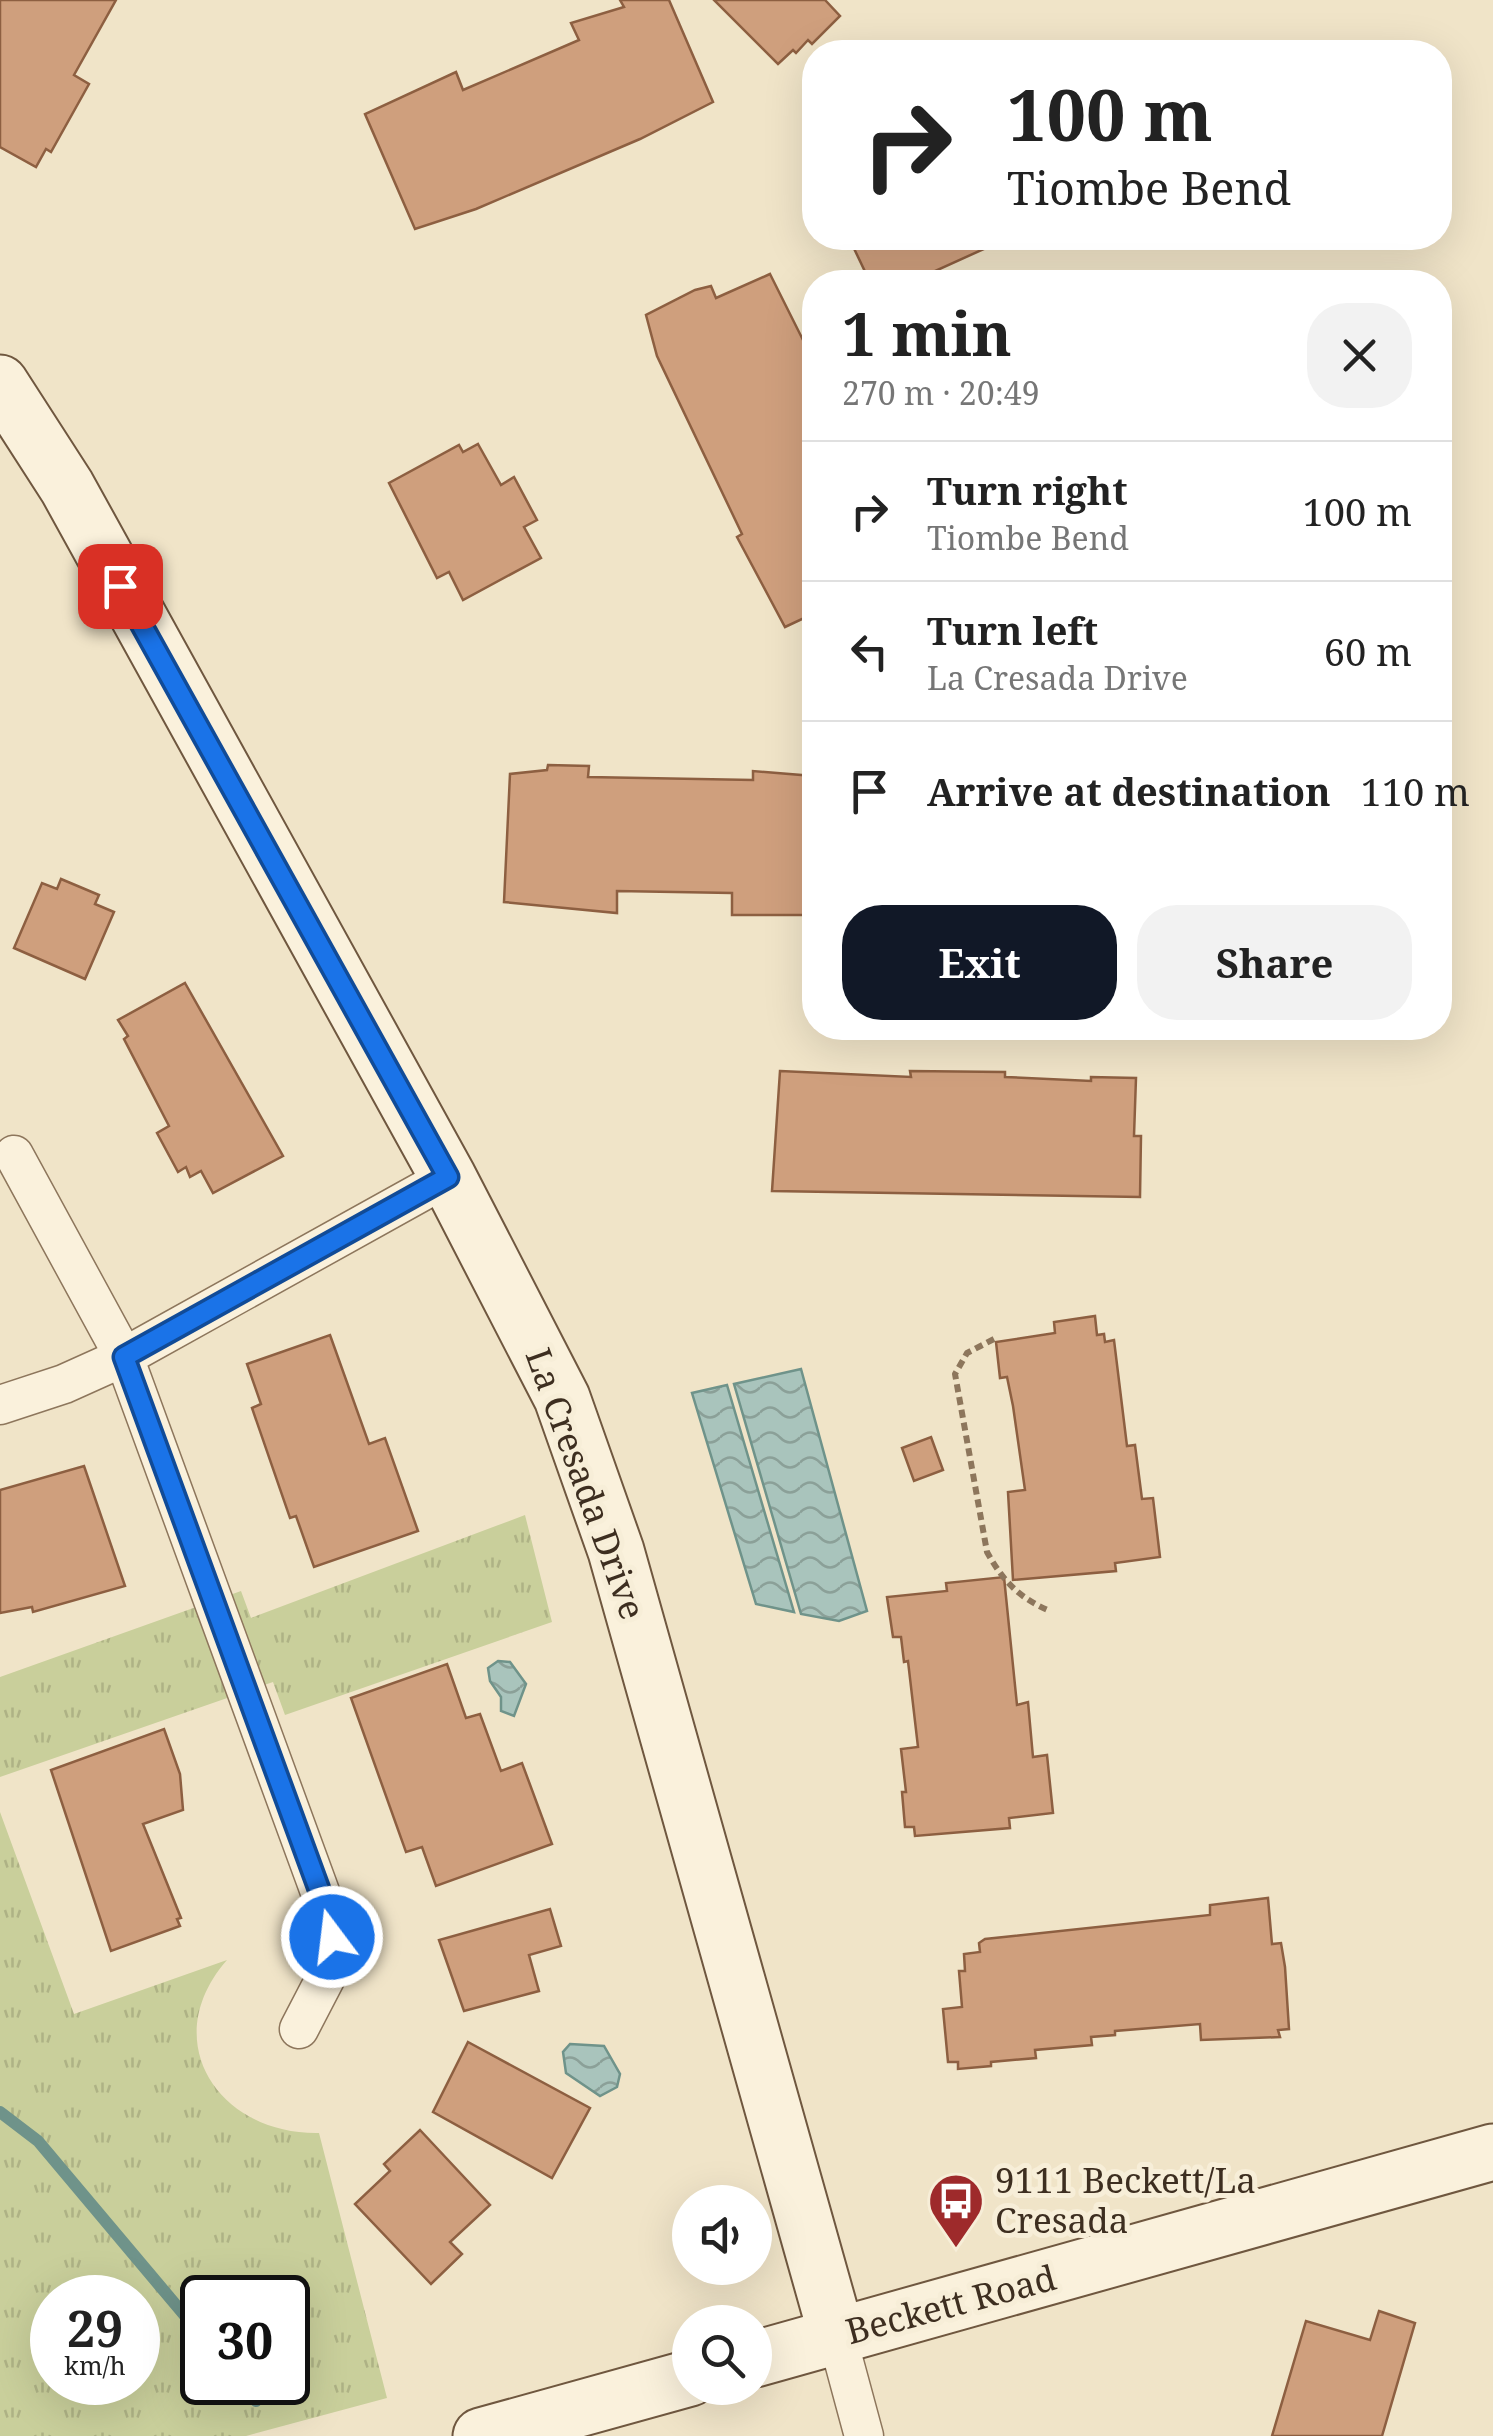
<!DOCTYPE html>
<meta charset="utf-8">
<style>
:root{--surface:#fff;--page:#f2f2f2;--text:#222;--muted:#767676;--line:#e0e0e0;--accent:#111827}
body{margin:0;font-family:"Noto Serif",serif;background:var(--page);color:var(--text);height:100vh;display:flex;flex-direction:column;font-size:38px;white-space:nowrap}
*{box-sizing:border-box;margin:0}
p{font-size:32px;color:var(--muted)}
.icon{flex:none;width:55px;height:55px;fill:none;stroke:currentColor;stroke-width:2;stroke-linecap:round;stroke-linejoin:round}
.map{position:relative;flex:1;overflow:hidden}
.details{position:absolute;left:802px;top:270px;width:650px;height:770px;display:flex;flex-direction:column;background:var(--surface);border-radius:40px;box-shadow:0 10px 40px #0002}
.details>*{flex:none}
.guide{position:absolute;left:802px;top:40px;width:650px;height:210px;border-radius:40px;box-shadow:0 10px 40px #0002;background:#fff;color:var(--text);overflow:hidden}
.controls{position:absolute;left:672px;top:2185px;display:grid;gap:20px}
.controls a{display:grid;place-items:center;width:100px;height:100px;border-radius:50%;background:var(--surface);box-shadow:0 10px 40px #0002;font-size:50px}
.speed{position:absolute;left:30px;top:2275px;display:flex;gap:20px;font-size:50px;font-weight:700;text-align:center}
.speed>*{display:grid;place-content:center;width:130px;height:130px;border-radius:50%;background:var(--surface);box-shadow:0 10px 40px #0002;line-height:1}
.speed small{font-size:25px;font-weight:400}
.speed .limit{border:5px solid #111;border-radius:15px;background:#fff;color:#111}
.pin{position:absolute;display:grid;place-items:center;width:85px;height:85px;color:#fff;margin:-42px;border-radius:20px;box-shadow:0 5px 15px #0006}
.me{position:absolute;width:110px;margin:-55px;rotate:345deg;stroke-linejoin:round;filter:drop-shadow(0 0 8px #0008)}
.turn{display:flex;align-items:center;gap:35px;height:210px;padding:0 40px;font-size:45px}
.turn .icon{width:130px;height:130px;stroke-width:2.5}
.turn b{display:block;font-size:70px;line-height:85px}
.round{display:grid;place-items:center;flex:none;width:105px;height:105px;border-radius:40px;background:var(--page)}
.overview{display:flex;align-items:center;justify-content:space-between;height:170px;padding:0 40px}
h1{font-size:60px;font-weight:700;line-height:75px}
.primary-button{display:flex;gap:20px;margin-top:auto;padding:20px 40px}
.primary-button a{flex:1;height:115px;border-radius:40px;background:var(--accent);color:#fff;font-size:40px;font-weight:700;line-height:115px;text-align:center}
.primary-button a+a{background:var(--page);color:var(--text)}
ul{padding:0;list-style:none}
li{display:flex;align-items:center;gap:30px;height:140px;padding:0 40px;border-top:2px solid var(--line)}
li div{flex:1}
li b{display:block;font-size:38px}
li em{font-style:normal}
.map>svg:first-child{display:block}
.park{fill:url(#park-tufts);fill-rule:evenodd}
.water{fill:url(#water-waves);stroke:#6f938a;stroke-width:2.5}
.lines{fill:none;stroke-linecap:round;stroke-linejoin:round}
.stream{stroke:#6f938a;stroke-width:12}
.building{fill:#cf9f7d;stroke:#8d5f41;stroke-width:2.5}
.street-casing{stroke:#8d765c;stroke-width:41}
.secondary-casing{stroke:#6f573f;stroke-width:59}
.path{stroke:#8d765c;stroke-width:6;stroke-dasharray:8 5;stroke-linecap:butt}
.street{stroke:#faf1dc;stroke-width:38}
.secondary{stroke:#faf1dc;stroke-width:55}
.route-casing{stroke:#114b97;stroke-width:25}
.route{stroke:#1a73e8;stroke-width:18}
.labels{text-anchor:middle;stroke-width:10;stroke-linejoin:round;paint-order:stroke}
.street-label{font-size:35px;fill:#3d2e20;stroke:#f7eed8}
.poi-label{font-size:35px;fill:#3d2e20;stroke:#f7eed8;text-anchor:start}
</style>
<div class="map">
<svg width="1493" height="2436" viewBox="0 0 1493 2436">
<defs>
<pattern id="park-tufts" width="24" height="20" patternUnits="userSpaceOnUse" patternTransform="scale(2.5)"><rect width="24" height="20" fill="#c9cf9b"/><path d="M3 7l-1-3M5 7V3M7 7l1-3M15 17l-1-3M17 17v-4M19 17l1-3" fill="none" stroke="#aeb285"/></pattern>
<pattern id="water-waves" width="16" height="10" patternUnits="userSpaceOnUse" patternTransform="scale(2.5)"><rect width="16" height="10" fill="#a9c4bc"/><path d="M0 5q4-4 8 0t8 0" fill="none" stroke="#8ba098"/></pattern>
</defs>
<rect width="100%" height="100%" fill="#f0e4c8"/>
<g class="park">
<polygon points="525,1515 552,1622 285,1715 273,1682 0,1777 0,1677 241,1591 251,1618"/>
<path d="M0,1812L74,2014L227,1960C156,2041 219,2135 319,2133L387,2398L246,2436H0ZM52,2298H138V2382H52ZM202,2298H288V2382H202Z"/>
</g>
<g class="water">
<polygon points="801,1369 867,1611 839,1621 801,1614 734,1384"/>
<polygon points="727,1385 794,1612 756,1604 692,1393"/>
<polygon points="498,1661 510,1662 526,1684 514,1716 501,1711 501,1697 490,1681 488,1668"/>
<polygon points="570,2044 604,2046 620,2074 617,2087 600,2096 566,2073 563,2052"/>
</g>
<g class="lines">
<g class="stream">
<polyline points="0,2112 38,2141 202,2336"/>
<polyline points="241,2382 256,2401"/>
</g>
</g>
<g class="building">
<polygon points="0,0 116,0 74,75 89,84 51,152 46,149 36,167 0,147"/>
<polygon points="620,0 669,0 713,102 640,139 476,209 415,229 365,114 456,72 463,90 579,40 571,23 624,7"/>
<polygon points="714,0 825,0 840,16 812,44 808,40 796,53 793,50 778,64"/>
<polygon points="849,238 1008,238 911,282 870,282"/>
<polygon points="770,274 815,364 815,397 809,400 815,412 815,613 785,627 737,537 742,534 657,356 646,315 695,290 711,286 716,298"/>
<polygon points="478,444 501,485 514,477 537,520 524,527 541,558 463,600 449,572 437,578 389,483 459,445 463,452"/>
<polygon points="548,765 589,766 588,777 753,780 753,771 813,776 815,915 732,915 732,893 617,891 617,913 504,902 510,774 547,770"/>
<polygon points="61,879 99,895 95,904 114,912 85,979 14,948 42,883 57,889"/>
<polygon points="185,983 283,1156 213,1193 201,1171 190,1177 186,1167 178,1172 157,1133 169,1126 124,1039 128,1036 118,1020"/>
<polygon points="780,1071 911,1077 910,1071 1005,1072 1005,1077 1091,1081 1091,1077 1136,1078 1134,1136 1141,1136 1140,1197 772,1191"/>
<polygon points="1095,1316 1097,1335 1104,1334 1105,1342 1114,1340 1127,1446 1135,1445 1142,1499 1153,1498 1160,1557 1115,1563 1116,1571 1013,1580 1008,1492 1025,1490 1013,1406 1007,1377 1000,1378 996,1342 1055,1333 1054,1322"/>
<polygon points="330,1335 369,1444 385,1438 418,1531 314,1567 296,1516 290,1518 252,1408 261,1404 247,1364"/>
<polygon points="931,1437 943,1470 914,1481 902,1448"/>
<polygon points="84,1466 125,1586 33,1612 32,1607 0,1613 0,1490"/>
<polygon points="1004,1577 1017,1705 1028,1702 1033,1757 1047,1755 1053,1813 1009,1818 1010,1828 915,1836 914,1827 905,1827 902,1792 906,1792 901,1749 918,1747 908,1661 904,1662 901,1637 893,1637 887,1597 947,1591 946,1583"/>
<polygon points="447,1664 466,1718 480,1714 501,1771 522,1763 552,1844 436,1886 422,1847 406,1852 351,1698"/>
<polygon points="164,1729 180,1774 183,1810 143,1824 181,1918 177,1919 180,1926 111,1951 51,1770"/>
<polygon points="1268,1898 1272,1944 1281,1943 1285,1967 1289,2029 1278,2030 1280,2037 1201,2040 1200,2024 1115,2031 1115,2035 1091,2037 1092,2045 1035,2050 1036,2058 991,2062 991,2066 958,2069 958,2062 948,2062 943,2009 962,2007 959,1971 965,1971 964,1954 980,1952 979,1943 985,1939 1210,1915 1210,1905"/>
<polygon points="550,1909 561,1946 529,1955 539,1991 464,2011 439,1940"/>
<polygon points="468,2042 590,2108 552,2178 433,2112"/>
<polygon points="420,2130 490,2205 450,2242 462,2254 431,2284 355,2204 390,2171 384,2164"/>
<polygon points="1379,2311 1415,2323 1382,2436 1272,2436 1306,2321 1370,2340"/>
</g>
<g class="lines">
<g class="street-casing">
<g id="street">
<polyline points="14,1155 124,1357 331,1922 326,1977 299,2029"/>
<polyline points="0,1405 64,1384 124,1357 448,1177"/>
<polyline points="837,2336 864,2436"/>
</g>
</g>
<g class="secondary-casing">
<g id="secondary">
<polyline points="0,383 67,487 448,1177 562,1398 616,1551 837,2336"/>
<polyline points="755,2359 1493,2152"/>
<polyline points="481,2436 690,2378"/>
</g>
</g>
<path class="path" d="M994,1339L967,1353L955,1374L987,1552C1003,1581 1019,1598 1050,1611"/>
<use href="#street" class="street"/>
<use href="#secondary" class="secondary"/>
</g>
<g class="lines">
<g class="route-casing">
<polyline id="route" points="120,586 448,1177 124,1357 331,1922 332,1937"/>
</g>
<use href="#route" class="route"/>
</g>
<defs>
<g id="bus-pin" transform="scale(2.875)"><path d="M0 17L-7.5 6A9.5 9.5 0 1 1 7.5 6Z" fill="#9e2a2b" stroke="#f7eed8"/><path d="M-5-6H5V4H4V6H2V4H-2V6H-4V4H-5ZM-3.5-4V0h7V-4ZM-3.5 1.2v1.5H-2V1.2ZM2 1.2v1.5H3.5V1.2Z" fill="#fff"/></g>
</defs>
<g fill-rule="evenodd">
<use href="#bus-pin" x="956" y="2201"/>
</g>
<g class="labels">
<g class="street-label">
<text transform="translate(585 1484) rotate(70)" y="12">La Cresada Drive</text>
<text transform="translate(951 2305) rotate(-15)" y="12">Beckett Road</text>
</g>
<g class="poi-label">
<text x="995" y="2193">9111 Beckett/La<tspan x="995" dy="40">Cresada</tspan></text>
</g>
</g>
</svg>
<div class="controls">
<a><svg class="icon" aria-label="sound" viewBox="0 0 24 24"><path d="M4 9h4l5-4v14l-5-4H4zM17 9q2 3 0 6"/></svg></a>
<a><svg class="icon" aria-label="search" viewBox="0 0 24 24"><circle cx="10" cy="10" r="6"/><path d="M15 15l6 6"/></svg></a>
</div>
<div class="speed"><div>29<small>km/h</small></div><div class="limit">30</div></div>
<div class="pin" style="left:120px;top:586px;background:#d93025"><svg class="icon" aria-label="arrive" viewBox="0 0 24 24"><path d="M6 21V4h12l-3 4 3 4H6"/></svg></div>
<svg class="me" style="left:332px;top:1937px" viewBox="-20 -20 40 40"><circle r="17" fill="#1a73e8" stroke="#fff" stroke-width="3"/><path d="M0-11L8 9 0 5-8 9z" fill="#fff"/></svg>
<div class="guide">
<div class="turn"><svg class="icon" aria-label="right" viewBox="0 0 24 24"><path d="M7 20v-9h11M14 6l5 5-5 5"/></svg><div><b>100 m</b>Tiombe Bend</div></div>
</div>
<section class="details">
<div class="overview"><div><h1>1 min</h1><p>270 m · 20:49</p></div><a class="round"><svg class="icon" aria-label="close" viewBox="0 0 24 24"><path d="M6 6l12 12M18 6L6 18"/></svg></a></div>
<ul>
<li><svg class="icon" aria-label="right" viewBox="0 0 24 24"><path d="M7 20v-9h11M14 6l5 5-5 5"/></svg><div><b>Turn right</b><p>Tiombe Bend</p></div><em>100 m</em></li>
<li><svg class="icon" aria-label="left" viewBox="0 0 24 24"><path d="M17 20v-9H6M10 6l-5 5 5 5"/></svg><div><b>Turn left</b><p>La Cresada Drive</p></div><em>60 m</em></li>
<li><svg class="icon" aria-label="arrive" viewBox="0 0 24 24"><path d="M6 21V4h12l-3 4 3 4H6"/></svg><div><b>Arrive at destination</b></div><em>110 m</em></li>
</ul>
<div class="primary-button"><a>Exit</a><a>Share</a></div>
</section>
</div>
